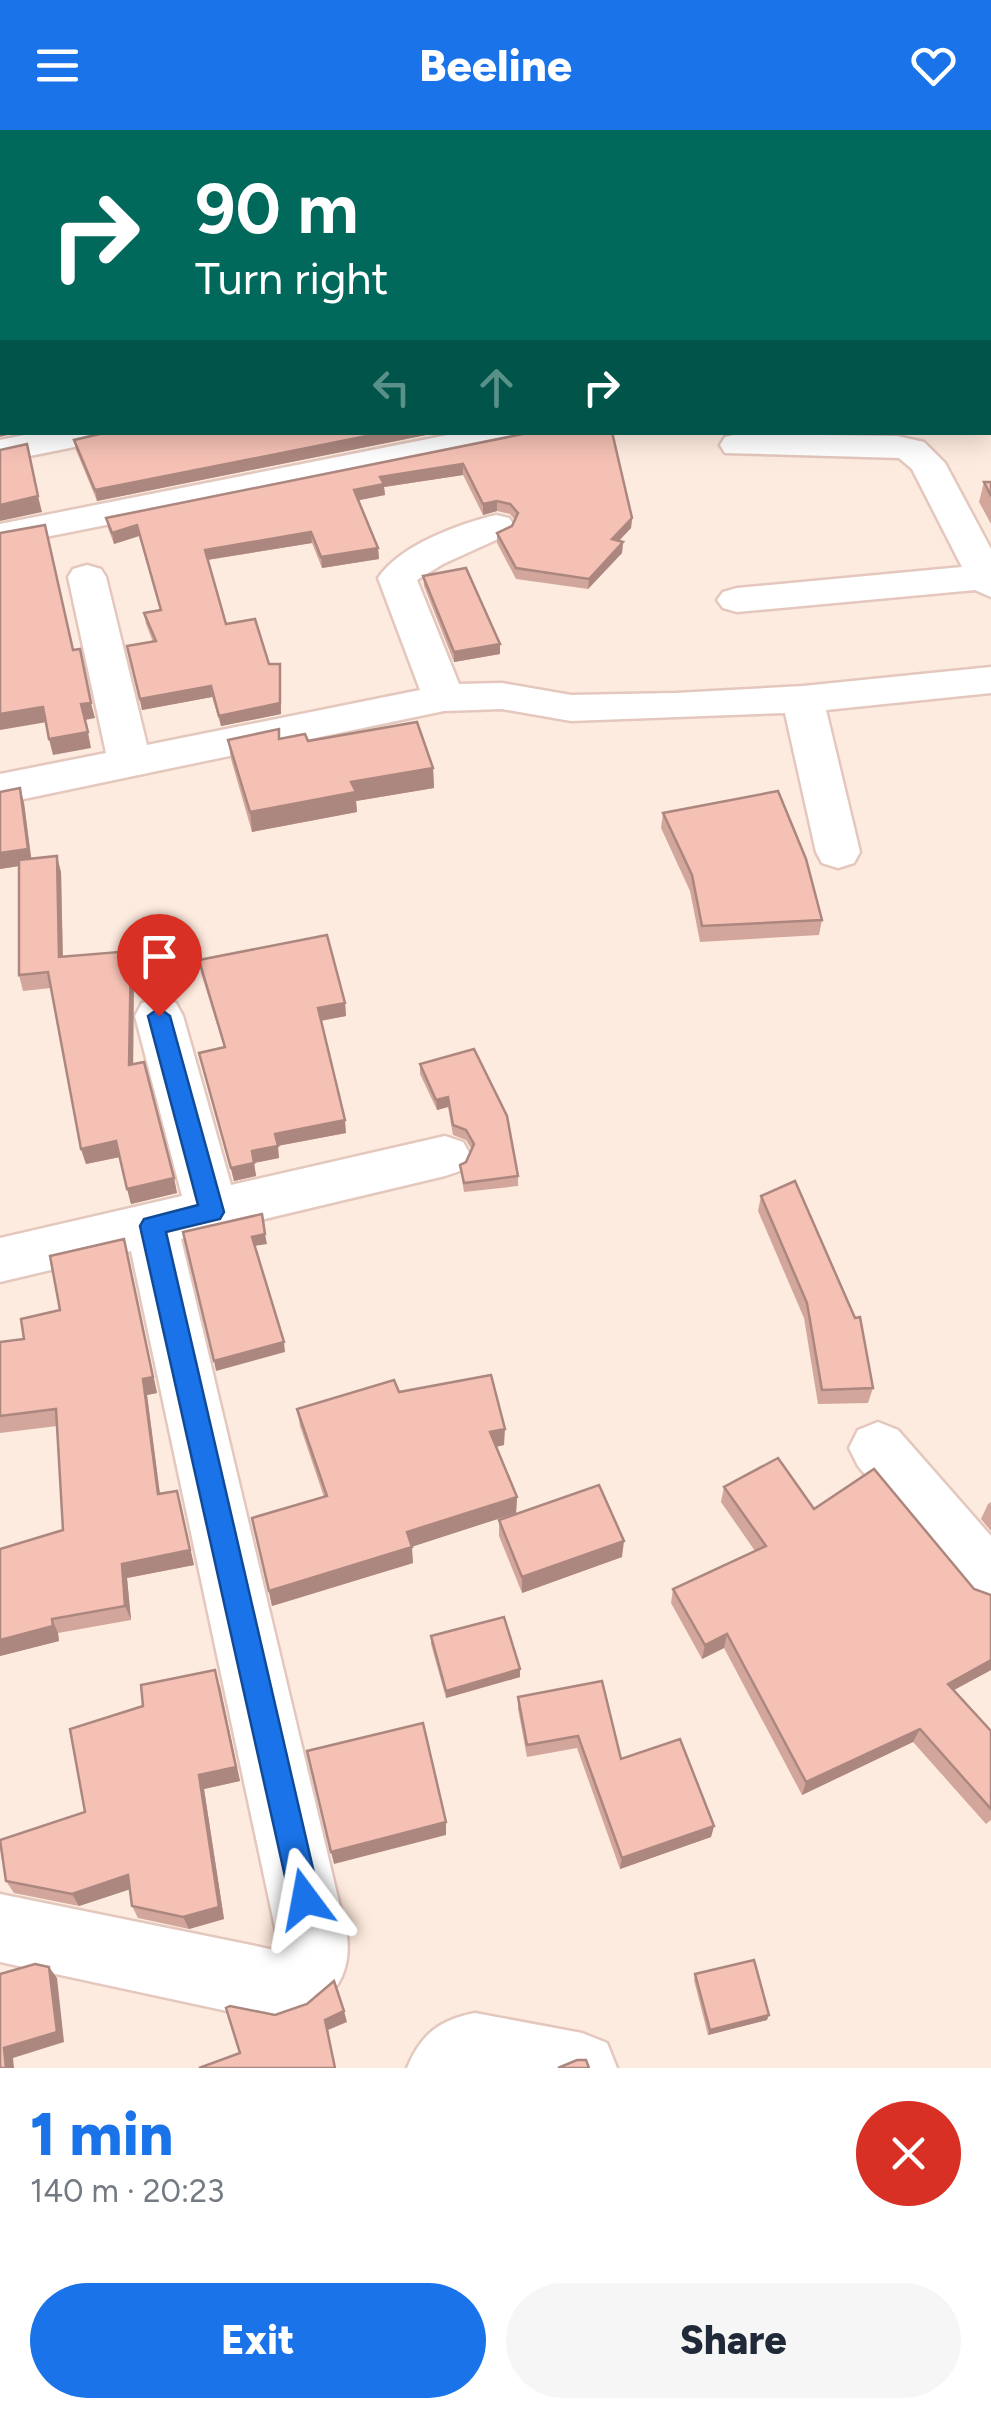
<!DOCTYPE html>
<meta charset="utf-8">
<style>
:root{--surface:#fff;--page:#f6f6f7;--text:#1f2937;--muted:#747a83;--accent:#1a73e8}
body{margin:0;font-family:Figtree,sans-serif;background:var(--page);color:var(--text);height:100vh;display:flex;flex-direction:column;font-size:38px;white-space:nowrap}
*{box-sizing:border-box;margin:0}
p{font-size:32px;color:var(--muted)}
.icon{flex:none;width:55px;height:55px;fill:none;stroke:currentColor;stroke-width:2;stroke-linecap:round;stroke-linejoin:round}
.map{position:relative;height:1938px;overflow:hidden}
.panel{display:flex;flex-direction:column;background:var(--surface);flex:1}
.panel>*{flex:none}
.guide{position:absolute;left:0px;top:0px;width:992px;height:305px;box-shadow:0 5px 25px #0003;background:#00695c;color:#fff;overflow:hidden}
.pin{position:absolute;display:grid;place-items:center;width:85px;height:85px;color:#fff;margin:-102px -42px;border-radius:50% 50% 50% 0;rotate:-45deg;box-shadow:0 0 10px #0007}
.pin .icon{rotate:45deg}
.me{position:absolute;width:110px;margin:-55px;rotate:347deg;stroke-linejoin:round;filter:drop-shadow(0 0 8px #0008)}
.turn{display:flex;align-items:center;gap:35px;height:210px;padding:0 30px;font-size:45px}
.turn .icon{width:130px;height:130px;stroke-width:2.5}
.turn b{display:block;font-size:70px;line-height:85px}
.lanes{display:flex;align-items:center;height:95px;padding:0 30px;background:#0003;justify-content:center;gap:50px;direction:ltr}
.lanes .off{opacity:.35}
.round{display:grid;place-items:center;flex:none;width:105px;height:105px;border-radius:52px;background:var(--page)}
.overview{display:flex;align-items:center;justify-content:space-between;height:170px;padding:0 30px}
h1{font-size:60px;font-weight:800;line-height:75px;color:var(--accent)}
.primary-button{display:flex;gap:20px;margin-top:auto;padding:20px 30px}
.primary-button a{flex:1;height:115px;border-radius:60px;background:var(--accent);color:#fff;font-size:40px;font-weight:800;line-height:115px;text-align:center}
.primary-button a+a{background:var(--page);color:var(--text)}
header{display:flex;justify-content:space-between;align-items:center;height:130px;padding:0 30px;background:var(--accent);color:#fff;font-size:45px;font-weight:800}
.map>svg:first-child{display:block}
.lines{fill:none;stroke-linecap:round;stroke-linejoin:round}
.minor-casing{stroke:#e4c7bd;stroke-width:5}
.minor{fill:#fff;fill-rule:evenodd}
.wall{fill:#d3a69c}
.shaded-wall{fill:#ac877f}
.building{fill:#f5c1b5;stroke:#ac877f;stroke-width:2.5}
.route{fill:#1a73e8;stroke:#114b97;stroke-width:2.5}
</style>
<header><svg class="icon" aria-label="menu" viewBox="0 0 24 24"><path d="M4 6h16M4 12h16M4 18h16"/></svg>Beeline<svg class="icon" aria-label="heart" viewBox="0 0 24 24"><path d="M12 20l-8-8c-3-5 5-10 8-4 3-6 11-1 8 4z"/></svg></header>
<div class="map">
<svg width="991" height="1938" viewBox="0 0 991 1938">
<rect width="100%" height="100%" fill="#feebdf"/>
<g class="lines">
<g class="minor-casing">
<g id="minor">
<polygon points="39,302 114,302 109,310 0,332 0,310"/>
<polygon points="463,302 538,302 533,310 520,313 0,416 0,394"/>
<polygon points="738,304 897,306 924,312 945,333 991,419 991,467 975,460 737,482 723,478 717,470 723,462 737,458 962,437 912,339 899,328 725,323 720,315 725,307"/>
<path d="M496,385L509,388L515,396L509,404L443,434L417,450L459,554L502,553L571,565L676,563L803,556L991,537V563L826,580L860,722L854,733L838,738L822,733L816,722L785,583L571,591L502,579L444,581L0,674V644L106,623L68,447L73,439L87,435L101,439L106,447L147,615L420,560L378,448C400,415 459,394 496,385Z"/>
<path d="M159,868L176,873L183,886L231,1055L445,1006L463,1012L471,1026L463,1040L445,1046L181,1109L347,1806C353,1853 322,1883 278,1892L0,1832V1764L280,1821L131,1121L0,1152V1108L182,1066L135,886L142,873Z"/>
<polygon points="878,1292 898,1300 991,1406 991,1479 970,1471 858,1336 849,1318 858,1300"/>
<path d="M475,1883L582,1903L607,1913L617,1938H407C421,1904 439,1890 475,1883Z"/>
</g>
</g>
<use href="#minor" class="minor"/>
</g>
<g class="wall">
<polygon points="441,302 97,371 76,320 74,310"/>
<polygon points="521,306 632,388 631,398 619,411 623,412 622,423 588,459 516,449 497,413 497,403 512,396 515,390 510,384 497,381 483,385 463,345 384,357 385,365 359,370 378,418 379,429 322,438 312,413 208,430 226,494 269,534 280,534 281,584 221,596 212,567 142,580 129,527 153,512 146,494 144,483 160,480 139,406 114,414 108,398 106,388"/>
<polygon points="984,352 991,352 991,394 979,372"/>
<polygon points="423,446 500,514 500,524 454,532 424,456"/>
<polygon points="279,599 280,609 308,611 433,638 434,658 356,671 357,682 252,702 231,629 228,610"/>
<polygon points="20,658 24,673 31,729 61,742 63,827 131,821 134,837 133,934 174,1048 177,1063 131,1074 120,1027 86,1034 81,1019 51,858 23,861 19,845 19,736 0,739 0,662"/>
<polygon points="663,683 822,790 819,805 700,812 690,761 661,698"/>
<polygon points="199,830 345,873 346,886 321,891 346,1003 277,1016 279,1028 254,1033 256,1046 234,1051 199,923 224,917 201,843"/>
<polygon points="420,934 518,1046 518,1056 464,1062 460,1035 466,1032 472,1020 466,1010 453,1005 448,977 437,980 420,944"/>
<polygon points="761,1066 873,1258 868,1273 818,1274 804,1188 758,1081"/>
<polygon points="128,1126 157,1263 147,1265 160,1364 177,1361 194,1435 127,1448 131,1490 58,1503 59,1511 0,1526 63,1400 57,1296 0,1303 0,1212 24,1209"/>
<polygon points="399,1262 504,1315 496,1317 517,1367 516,1383 411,1417 413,1433 272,1476 252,1388 324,1367 300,1296 297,1279"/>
<polygon points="724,1357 814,1379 991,1540 954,1560 991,1601 991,1690 986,1694 913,1612 802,1665 724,1518 702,1529 671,1473 673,1459 755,1421 721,1372"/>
<polygon points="991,1372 991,1401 981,1389 988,1374"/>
<polygon points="499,1390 622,1427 522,1463 499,1406"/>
<polygon points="431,1506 520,1539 520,1547 446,1568 431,1514"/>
<polygon points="220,1555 240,1651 204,1659 224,1789 189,1799 138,1788 132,1776 130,1759 79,1776 14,1763 6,1751 85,1682"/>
<polygon points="518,1567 621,1629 714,1696 711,1707 620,1739 577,1618 527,1627 518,1579"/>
<polygon points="695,1844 767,1890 708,1905 694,1850"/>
</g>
<g class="shaded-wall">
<polygon points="2,290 2,302 19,302 0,307 0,291"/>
<polygon points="387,302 441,302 97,371 95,360"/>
<polygon points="463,334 463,345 384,357 385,365 355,371 354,360 380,347"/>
<polygon points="38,366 42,382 0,391 0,375"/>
<polygon points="497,371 497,381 483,385 483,374"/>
<polygon points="632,388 631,398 611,419 612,409"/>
<polygon points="137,395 139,406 114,414 112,403"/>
<polygon points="311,402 312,413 206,430 205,420"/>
<polygon points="623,412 622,423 588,459 589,449"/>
<polygon points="378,418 379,429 322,438 321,427"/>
<polygon points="500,514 500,524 454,532 454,522"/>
<polygon points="280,534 281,584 221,596 219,586"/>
<polygon points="211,556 212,567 142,580 140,569"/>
<polygon points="91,573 95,588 85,590 81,574"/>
<polygon points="43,577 47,592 0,600 0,584"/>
<polygon points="88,602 91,618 53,625 49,609"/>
<polygon points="433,638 434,658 356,671 357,682 252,702 250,682 351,652"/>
<polygon points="20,658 24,673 32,734 0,739 0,723"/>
<polygon points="57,726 61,742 63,843 59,827"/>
<polygon points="131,821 134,837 133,951 129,935"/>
<polygon points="345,873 346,886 319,891 318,878"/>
<polygon points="448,967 448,977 437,980 436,970"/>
<polygon points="345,990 346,1003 277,1016 275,1004"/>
<polygon points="116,1011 120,1027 86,1034 81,1019"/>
<polygon points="278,1016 279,1028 254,1033 252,1021"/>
<polygon points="254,1033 256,1046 234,1051 231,1038"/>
<polygon points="174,1048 177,1063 131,1074 127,1059"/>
<polygon points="265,1104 267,1114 254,1116 252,1107"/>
<polygon points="124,1109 157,1263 147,1265 162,1380 158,1364"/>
<polygon points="284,1212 285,1222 216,1241 214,1231"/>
<polygon points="505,1299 504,1315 490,1318 490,1302"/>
<polygon points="177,1361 194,1435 127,1448 131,1490 125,1476 122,1434"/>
<polygon points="517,1367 516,1383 408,1418 407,1402"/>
<polygon points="624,1411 622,1427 522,1463 522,1447"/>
<polygon points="412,1417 413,1433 272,1476 269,1461"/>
<polygon points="52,1489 58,1503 59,1511 0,1526 0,1510"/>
<polygon points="727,1504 724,1518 702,1529 705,1515"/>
<polygon points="991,1530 991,1540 941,1567 948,1554"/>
<polygon points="520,1539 520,1547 446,1568 446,1561"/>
<polygon points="215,1540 240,1651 204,1659 224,1789 189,1799 183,1787 199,1645"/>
<polygon points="920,1599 913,1612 802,1665 806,1652"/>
<polygon points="446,1692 446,1705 334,1734 331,1722"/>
<polygon points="714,1696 711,1707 620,1739 622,1728"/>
<polygon points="128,1745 134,1758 79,1776 72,1764"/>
<polygon points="49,1837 57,1848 64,1912 13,1928 14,1938 6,1938 4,1918"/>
<polygon points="344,1881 347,1892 328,1900 335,1938 325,1890"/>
<polygon points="769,1885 767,1890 708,1905 710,1900"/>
</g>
<g class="building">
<polygon points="2,237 2,290 0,291 0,238"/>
<polygon points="387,302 95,360 74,310 108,302"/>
<polygon points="533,302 612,302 632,388 612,409 623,412 589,449 516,438 497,403 512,396 518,383 510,374 497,371 483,374 463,334 380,347 384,354 354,360 378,418 321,427 311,402 205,420 226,494 255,489 269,534 280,534 280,573 219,586 211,556 140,569 127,516 156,511 144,483 161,480 137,395 112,403 106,388"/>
<polygon points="27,314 38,366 0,375 0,320"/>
<polygon points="984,352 991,352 991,366"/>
<polygon points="45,395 73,520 80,519 91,573 81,574 88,602 49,609 43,577 0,584 0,403"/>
<polygon points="466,438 500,514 454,522 423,446"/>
<polygon points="417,592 433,638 351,652 356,662 250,682 228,610 279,599 279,609 305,604 308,611"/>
<polygon points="20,658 28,719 0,723 0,662"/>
<polygon points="778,661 806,729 822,790 702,796 692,745 663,683"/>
<polygon points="57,726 59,827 131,821 129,935 144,932 174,1048 127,1059 116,1011 81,1019 48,842 19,845 19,730"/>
<polygon points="327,805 345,873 318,878 345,990 275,1004 278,1016 252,1021 254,1033 231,1038 199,923 225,917 199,830"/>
<polygon points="474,919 507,986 518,1046 464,1053 460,1035 466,1032 474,1014 466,1000 453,995 448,967 436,970 420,934"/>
<polygon points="795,1051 855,1188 860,1187 873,1258 822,1260 807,1173 761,1066"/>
<polygon points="262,1084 265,1104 252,1107 284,1212 214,1231 183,1102"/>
<polygon points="124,1109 153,1247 143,1249 158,1364 177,1361 190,1420 122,1434 125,1476 52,1489 53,1496 0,1510 0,1419 63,1400 56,1279 0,1286 0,1212 24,1209 21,1189 60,1180 50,1126"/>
<polygon points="491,1245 505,1299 490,1302 517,1367 407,1402 412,1417 269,1461 252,1388 327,1366 297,1279 394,1250 399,1262"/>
<polygon points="778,1328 814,1379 874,1339 974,1459 991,1465 991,1530 948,1554 991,1601 991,1679 920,1599 806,1652 727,1504 705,1515 673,1459 766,1416 724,1357"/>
<polygon points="599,1355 624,1411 522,1447 499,1390"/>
<polygon points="504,1487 520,1539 446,1561 431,1506"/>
<polygon points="215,1540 236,1637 199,1645 219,1777 183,1787 132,1776 128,1745 72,1764 6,1751 0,1710 85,1682 70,1599 143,1576 141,1555"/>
<polygon points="602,1551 621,1629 680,1609 714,1696 622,1728 578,1606 527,1615 518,1567"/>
<polygon points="423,1593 446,1692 331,1722 307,1621"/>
<polygon points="754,1830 769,1885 710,1900 695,1844"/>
<polygon points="35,1834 49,1837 57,1902 4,1918 6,1938 0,1938 0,1844"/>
<polygon points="334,1851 344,1881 325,1890 335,1938 199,1938 240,1923 226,1878 230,1876 275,1885 307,1874"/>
<polygon points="577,1930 586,1930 589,1938 558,1938"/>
</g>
<polygon class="route" points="159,878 170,886 224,1082 220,1089 166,1102 320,1769 316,1780 305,1784 294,1780 290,1769 140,1096 144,1089 198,1075 148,886"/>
</svg>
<div class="pin" style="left:159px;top:886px;background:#d93025"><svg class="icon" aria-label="arrive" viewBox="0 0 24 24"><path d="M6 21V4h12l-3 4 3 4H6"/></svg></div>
<svg class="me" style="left:305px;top:1769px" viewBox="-20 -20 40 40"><path d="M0-17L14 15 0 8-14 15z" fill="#1a73e8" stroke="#fff" stroke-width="4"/></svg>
<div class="guide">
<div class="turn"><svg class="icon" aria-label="right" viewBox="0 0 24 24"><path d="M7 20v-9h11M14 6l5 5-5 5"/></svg><div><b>90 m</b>Turn right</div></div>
<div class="lanes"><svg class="icon off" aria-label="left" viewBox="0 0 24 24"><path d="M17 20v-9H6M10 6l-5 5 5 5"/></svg><svg class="icon off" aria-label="ahead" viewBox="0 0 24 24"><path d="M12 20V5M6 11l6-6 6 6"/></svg><svg class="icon" aria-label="right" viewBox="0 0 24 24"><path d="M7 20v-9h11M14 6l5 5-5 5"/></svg></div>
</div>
</div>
<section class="panel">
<div class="overview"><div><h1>1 min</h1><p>140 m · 20:23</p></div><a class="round" style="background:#d93025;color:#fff"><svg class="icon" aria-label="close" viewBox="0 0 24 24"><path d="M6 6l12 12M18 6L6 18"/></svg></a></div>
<div class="primary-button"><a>Exit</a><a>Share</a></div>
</section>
